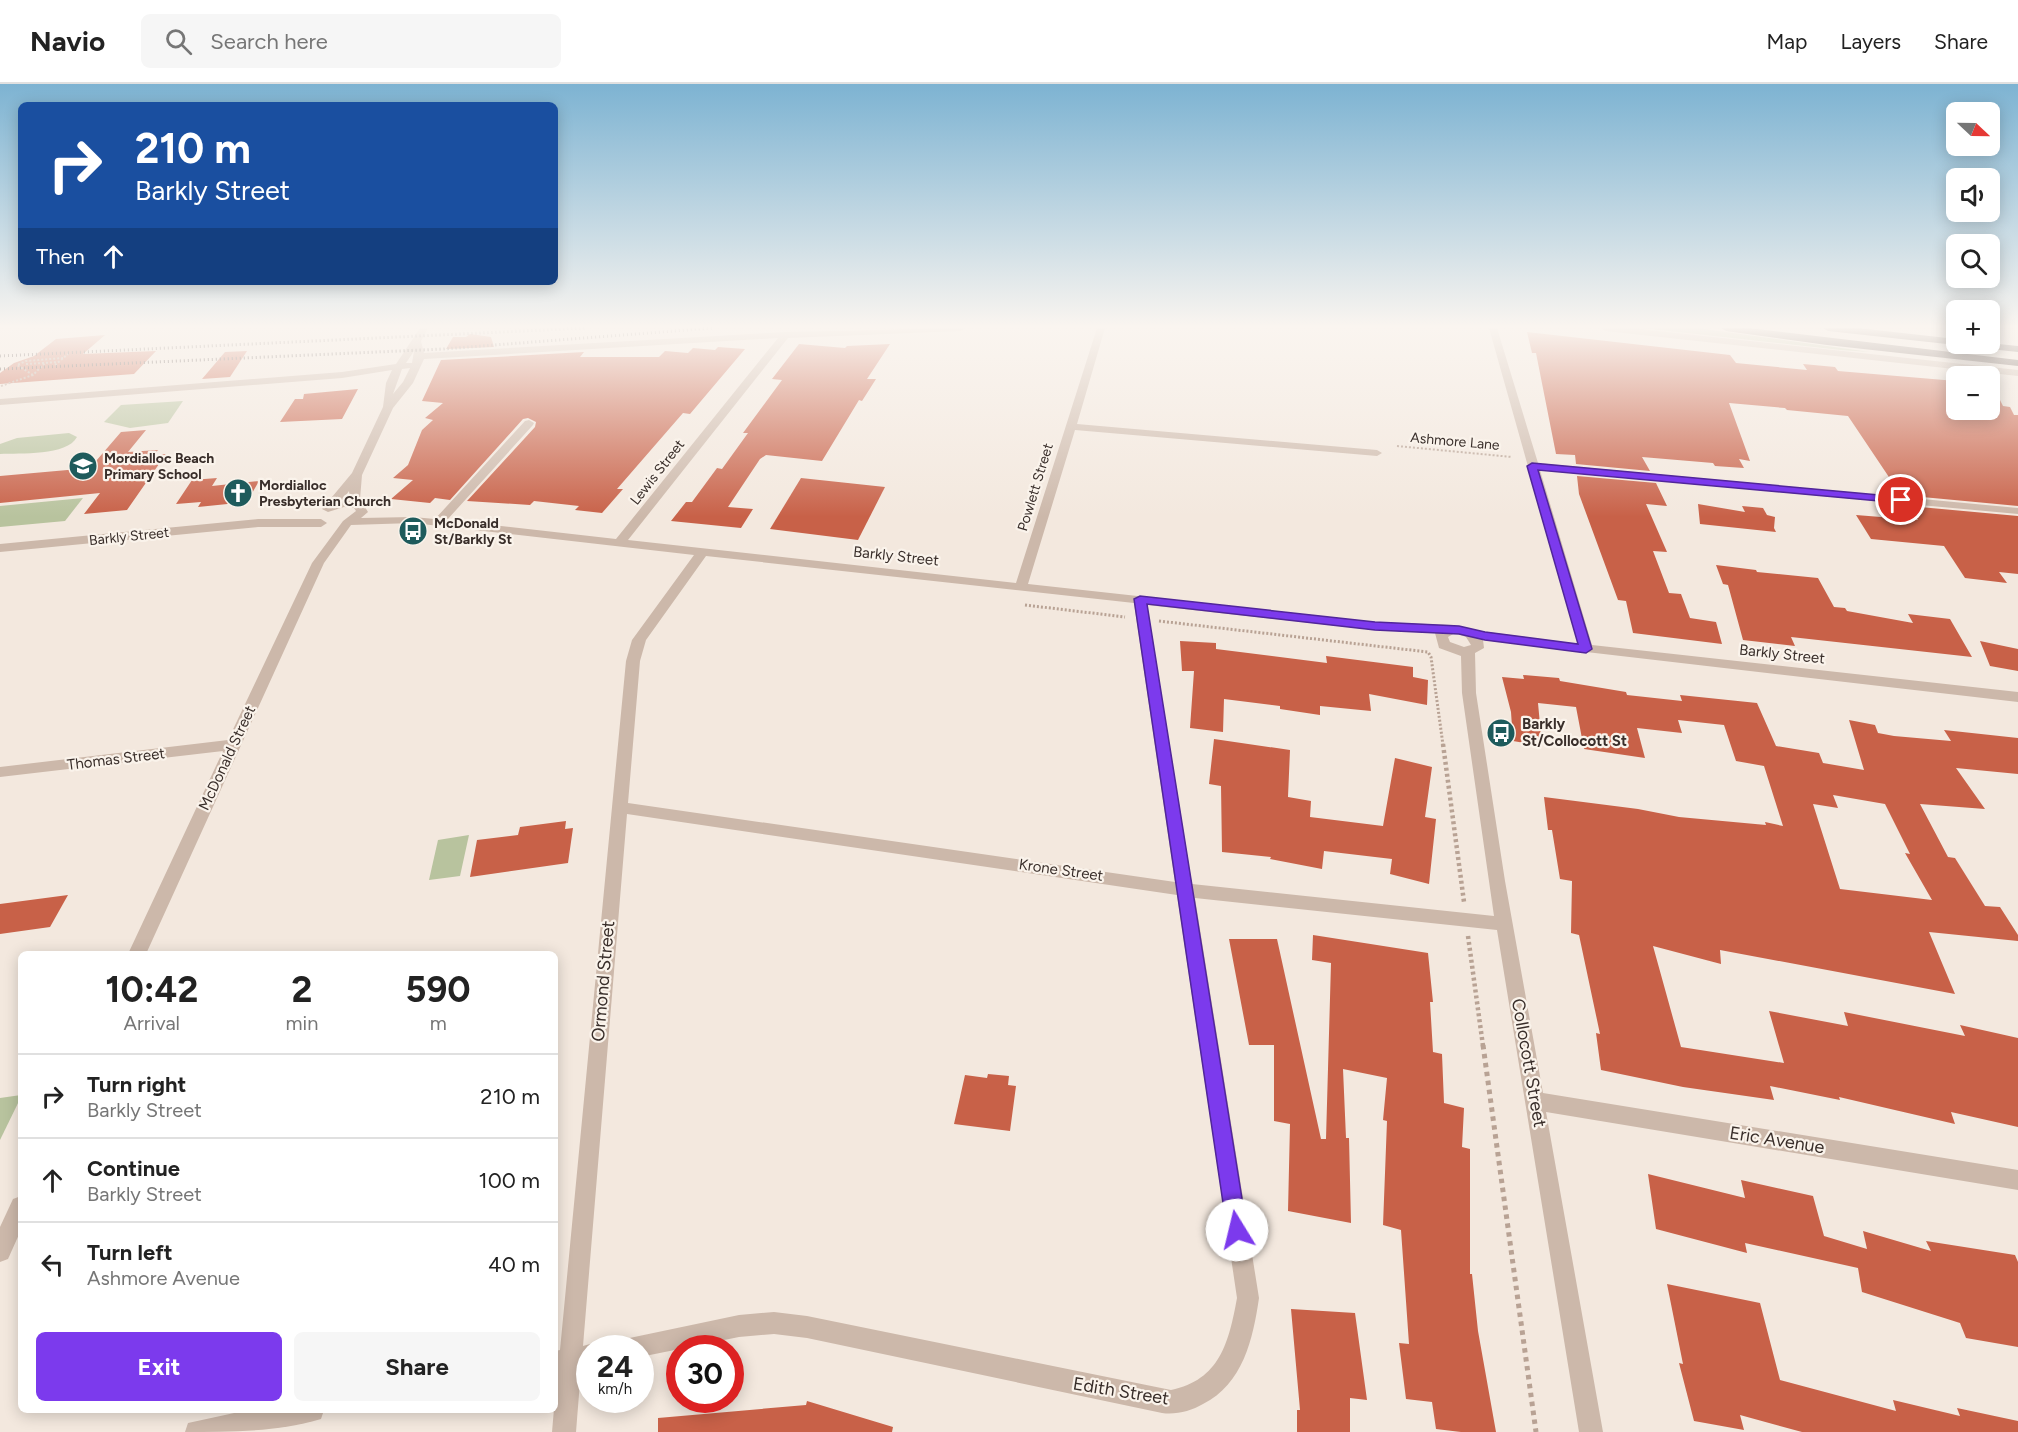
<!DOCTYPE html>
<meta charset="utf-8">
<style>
:root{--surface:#fff;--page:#f6f6f6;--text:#222;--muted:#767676;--line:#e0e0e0;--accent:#7c3aed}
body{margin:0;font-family:Figtree,sans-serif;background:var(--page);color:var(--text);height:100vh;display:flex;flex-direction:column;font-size:22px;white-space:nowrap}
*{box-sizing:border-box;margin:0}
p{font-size:20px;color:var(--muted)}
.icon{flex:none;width:33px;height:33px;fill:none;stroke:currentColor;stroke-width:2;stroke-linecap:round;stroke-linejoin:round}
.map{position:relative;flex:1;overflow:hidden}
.side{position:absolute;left:18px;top:867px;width:540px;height:462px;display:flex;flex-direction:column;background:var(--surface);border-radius:9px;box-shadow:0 3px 15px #0003}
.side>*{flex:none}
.banner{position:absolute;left:18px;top:18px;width:540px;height:183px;border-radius:9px;box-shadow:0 3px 15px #0003;background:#1a4fa0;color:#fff;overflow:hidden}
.needle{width:39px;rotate:112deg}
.controls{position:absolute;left:1946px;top:18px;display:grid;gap:12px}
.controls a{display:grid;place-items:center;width:54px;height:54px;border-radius:9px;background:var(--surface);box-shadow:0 3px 15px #0003;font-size:30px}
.speed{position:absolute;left:576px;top:1251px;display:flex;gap:12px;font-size:30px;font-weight:700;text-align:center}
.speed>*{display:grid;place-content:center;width:78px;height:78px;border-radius:50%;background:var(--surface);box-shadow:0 3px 15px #0003;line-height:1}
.speed small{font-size:15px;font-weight:400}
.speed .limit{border:9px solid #d22;background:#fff;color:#111}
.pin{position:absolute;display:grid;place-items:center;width:51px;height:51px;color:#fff;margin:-26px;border:3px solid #fff;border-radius:50%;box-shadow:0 2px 6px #0007}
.me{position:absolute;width:66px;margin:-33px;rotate:351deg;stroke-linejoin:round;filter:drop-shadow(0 0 4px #0008)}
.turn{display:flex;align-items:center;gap:21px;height:126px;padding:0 18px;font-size:27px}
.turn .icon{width:78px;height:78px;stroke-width:2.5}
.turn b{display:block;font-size:42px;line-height:51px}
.then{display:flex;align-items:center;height:57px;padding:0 18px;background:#0003;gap:12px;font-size:22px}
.eta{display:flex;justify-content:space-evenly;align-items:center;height:102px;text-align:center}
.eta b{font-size:36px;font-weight:700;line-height:42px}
.button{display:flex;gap:12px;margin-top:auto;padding:12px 18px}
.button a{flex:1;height:69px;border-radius:9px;background:var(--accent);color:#fff;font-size:24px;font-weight:700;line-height:69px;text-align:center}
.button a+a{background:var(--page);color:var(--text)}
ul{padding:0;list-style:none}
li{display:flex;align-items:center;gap:18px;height:84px;padding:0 18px;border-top:2px solid var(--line)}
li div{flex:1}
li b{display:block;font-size:22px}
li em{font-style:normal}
header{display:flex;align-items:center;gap:36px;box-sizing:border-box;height:84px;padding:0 30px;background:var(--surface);border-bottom:2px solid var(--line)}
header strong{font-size:28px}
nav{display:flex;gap:33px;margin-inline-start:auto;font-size:21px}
.search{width:420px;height:54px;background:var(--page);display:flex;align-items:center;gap:15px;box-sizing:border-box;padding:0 21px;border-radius:9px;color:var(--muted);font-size:22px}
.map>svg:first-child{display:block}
.green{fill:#b8c39e}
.building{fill:#c86148;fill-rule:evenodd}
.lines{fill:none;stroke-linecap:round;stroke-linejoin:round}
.path-far3{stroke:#b8a294;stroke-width:2;stroke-dasharray:2 2;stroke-linecap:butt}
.path-far2{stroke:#b8a294;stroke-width:3;stroke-dasharray:2 2;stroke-linecap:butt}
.path-far1{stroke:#b8a294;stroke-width:4.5;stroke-dasharray:3 3;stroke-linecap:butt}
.path{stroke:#b8a294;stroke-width:5;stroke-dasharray:4.5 4.5;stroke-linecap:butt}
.minor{fill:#ccb8aa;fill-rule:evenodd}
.highway{fill:#5a4740;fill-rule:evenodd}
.rail{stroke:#392e2a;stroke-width:3;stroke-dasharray:1 3;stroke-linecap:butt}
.route{fill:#7c3aed;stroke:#51269a;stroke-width:1.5}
.labels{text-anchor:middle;stroke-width:4.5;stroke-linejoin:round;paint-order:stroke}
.far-street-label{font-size:14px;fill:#392e2a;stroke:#faf3eb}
.far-poi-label{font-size:14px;font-weight:bold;fill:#392e2a;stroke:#faf3eb;text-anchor:start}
.street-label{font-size:15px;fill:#392e2a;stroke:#faf3eb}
.poi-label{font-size:15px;font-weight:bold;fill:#392e2a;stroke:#faf3eb;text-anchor:start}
.near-street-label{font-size:18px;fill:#392e2a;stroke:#faf3eb}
</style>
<header>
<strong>Navio</strong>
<div class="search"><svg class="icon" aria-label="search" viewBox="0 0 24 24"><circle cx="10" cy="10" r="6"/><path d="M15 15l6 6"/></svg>Search here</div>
<nav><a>Map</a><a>Layers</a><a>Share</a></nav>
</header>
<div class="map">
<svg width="2018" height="1348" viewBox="0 0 2018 1348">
<rect width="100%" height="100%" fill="#f3e8de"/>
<g class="green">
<polygon points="1642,244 1697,244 1870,268 1841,266"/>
<polygon points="183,317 168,339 130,344 104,338 121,321"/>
<path d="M69,349L77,353C67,372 20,369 0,370V360L17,354Z"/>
<polygon points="83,414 65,437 0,443 0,422"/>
<polygon points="469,751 460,792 429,796 438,756"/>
<polygon points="21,1011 21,1013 0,1056 0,1014"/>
</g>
<g class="building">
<polygon points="1527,248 1730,271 1736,279 1807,286 1803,280 1835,283 1838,287 1956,297 1956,326 1989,326 1989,306 1992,313 1999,314 2003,322 2010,323 2014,331 2018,331 2018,422 1901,411 1848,332 1787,326 1785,324 1729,319 1750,377 1739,375 1744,384 1715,382 1713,379 1642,373 1650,387 1576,380 1575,371 1556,370 1536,269 1532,269"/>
<polygon points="470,250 491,253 494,263 446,265 453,253 466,253"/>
<polygon points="105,251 83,270 156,267 134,290 0,300 0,289 14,279 34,272 56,255"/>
<polygon points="799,260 845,264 847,262 890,260 867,295 876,295 862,317 859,316 822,377 766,371 760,375 728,423 753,425 741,444 671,437 686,418 692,418 717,384 722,385 748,349 743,349 782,296 772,295"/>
<polygon points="718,263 745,265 690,330 683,329 617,405 623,405 602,429 575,426 579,422 534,417 530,421 467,417 535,343 536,338 528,334 523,335 450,416 435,414 430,419 391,415 413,396 393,394 408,381 422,346 433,336 425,334 443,319 422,317 441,276 584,268 580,273 659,273 665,267 688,269 693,264 715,266"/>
<polygon points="247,267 230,293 202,295 225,268"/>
<polygon points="358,305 342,335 280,338 295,315 303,315 304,310"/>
<polygon points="146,346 128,368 158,366 154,371 166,370 127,426 84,430 100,409 0,419 0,392 90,384 121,348"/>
<polygon points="1577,392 1656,399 1667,422 1646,420 1667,468 1653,467 1669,509 1681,510 1690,534 1716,538 1722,560 1633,549 1626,517 1618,516 1579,410"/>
<polygon points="217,394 212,402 259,397 247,418 198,423 201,418 176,420 192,396"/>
<polygon points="801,394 885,403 858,456 770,445"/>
<polygon points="1698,420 1745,428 1742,422 1763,424 1767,431 1775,433 1774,444 1776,448 1700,440"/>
<polygon points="1909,422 2018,432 2018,490 1999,488 2007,499 1965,494 1944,462 1871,455 1856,431 1918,436"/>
<polygon points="1716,481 1756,486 1757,488 1818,494 1834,523 1845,524 1847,527 1913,539 1908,530 1950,535 1972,573 1791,553 1795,562 1743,556 1728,501 1723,500"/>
<polygon points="1180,557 1216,559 1216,565 1327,579 1326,572 1413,583 1413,593 1428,596 1427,621 1369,610 1371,627 1320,622 1320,631 1280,625 1280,622 1224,615 1223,648 1190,644 1194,587 1182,587"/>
<polygon points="1980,557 2018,565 2018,587 1990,582"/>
<path d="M1523,591L1559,594L1560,597L1626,608L1627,611L1682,617L1680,611L1757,619L1776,662L1819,669L1823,679L1864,686L1849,636L1875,641L1878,649L1894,652L1951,657L1944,646L2018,654V690L1956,684L1985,725L1920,720L1948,773L1955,774L1985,822L2000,823L2018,851V857L1929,848L1955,910L1720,866L1721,880L1653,862L1681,963L1784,979L1769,927L1848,942L1844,928L1965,952L1960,941L2018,954V1043L1951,1028L1955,1040L1839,1013L1840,1016L1770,1002L1774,1016L1683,1003L1601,986L1596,949L1600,950L1579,851L1571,849L1572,797L1560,795L1552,746H1548L1544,713L1638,725L1679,733L1766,741L1765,738L1783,742L1764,682L1736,677L1724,641L1678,636L1682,649L1637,644L1645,674L1584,665L1576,623L1538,619L1542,662L1513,657L1511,628L1502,593L1524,595ZM1833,711L1885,720L1910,770L1905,769L1932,816L1840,805L1813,720L1838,724Z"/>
<polygon points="1214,655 1290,666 1288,713 1311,717 1310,733 1383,742 1395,674 1432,683 1425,733 1436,735 1429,800 1390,790 1392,775 1324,767 1322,785 1270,775 1271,773 1222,768 1221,702 1209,700"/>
<polygon points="566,737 565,745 573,744 568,779 470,793 477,756 518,751 520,743"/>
<polygon points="68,811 50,843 0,850 0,820"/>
<polygon points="1313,851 1428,869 1433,918 1430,918 1433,968 1442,970 1444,1019 1464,1024 1462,1063 1470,1065 1470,1190 1472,1190 1478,1247 1496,1348 1461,1348 1436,1345 1432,1318 1406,1315 1399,1259 1409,1260 1401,1146 1383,1141 1387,1037 1383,1036 1387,994 1343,985 1346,1054 1349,1054 1351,1139 1288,1127 1290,1040 1274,1037 1274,961 1249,961 1229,855 1277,855 1321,1055 1326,1055 1331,879 1312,876"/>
<polygon points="988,990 1009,992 1008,1001 1016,1002 1010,1047 954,1040 965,991 987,994"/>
<polygon points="1648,1090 1745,1114 1741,1096 1813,1112 1824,1152 1867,1165 1863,1147 1931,1167 1926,1157 2015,1171 2018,1178 2018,1263 1966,1254 1960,1239 1862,1208 1858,1184 1745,1159 1747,1169 1656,1145"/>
<polygon points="1667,1200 1760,1219 1780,1296 1896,1327 1893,1316 1960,1332 1957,1324 2018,1337 2018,1348 1802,1348 1740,1331 1744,1346 1694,1337 1679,1279 1683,1280"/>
<polygon points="1291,1225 1355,1229 1367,1316 1350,1314 1350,1348 1297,1348 1297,1326 1300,1326"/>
<polygon points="807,1317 893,1343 892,1348 658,1348 658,1334 806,1321"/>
</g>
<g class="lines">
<g class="path-far3">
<polyline points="26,280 59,278"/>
<polyline points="55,281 68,270"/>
<polyline points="33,291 17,281 26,277 63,274"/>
<polyline points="1,302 33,291 45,279"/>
<polyline points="1397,362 1512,373"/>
</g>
<g class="path-far2">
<polyline points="1025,521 1125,533"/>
<polyline points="1159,537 1428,568 1431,573 1443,661"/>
</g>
<g class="path-far1">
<polyline points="1443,660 1464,818"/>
<polyline points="1468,852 1483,962"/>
</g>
<polyline class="path" points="1483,961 1536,1348"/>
<g class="minor">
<path d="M420,244H428L421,257L424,269L785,248L965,244L961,247L788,254L628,456L1016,499L1097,244H1105L1077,340L1377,366L1382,369L1377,372L1075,346L1028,500L1375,538L1453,541L1473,546L1578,560L1489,244H1497L1538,379L2018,424V430L1540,386L1592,561L2018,608V618L1483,556L1484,564L1475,569L1476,609L1505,797L1543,1009L2018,1086V1106L1546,1028L1603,1348H1579L1497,846L1195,814L1259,1214C1253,1255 1243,1300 1203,1320C1191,1327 1176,1331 1162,1329L807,1254L774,1250L739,1253L640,1273V1264H617L620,1256L739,1231L774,1228L807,1232L1171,1306C1220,1296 1229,1258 1237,1214L1177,811L627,730L583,1262L590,1260L599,1264H590V1284L581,1285L576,1348H552L557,1290L555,1291V1267L560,1266L626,577L632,556L694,471L413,439L351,441L324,479L146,870H128L223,667L0,693V683L228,656L312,479L343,437L356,427L354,424L344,423L328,428L322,425L352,389L383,323L386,299L392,286L342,294L0,321V315L342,288L396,280ZM778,254L616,455L447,436L533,341L534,339L529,336L525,337L435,435L413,433L361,434L368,428L360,415L362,391L393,324L413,299L424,275ZM414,267L412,279H406ZM410,284L403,298L393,310L402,285ZM349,407L350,417H342ZM706,472L1134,519L1175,798L628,719L640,577L646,556ZM1147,521L1375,546L1435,549L1439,564L1461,572L1462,609L1494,832L1192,800ZM1455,549L1466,553L1471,561L1464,563L1450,558L1448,553Z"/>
<polygon points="1601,244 1630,244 2018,286 2018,292 1605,247"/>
<polygon points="258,435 321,435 327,439 321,443 258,443 0,468 0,460"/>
<polygon points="21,1112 21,1146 8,1175 0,1178 0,1143 13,1115"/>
<path d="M248,1326H324L321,1335C278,1348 229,1348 185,1348L188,1339Z"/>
</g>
<g class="highway">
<polygon points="1721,244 1749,244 2018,276 2018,282 1827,261 1726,247"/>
<polygon points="1823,244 1858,244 1956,255 1956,260 1960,260 1956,261 1828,247"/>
<polygon points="1989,259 2018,262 2018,268 1971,263 1965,260"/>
</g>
<g class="rail">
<polyline points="0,272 585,244"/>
<polyline points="0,285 443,265 712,244"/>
</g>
</g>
<linearGradient id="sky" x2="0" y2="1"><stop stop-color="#7db3d2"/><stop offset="0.56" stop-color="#faf5f0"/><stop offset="1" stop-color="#faf5f0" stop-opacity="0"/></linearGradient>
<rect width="2018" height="433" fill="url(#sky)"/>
<polygon class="route" points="1532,379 1901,413 1906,416 1901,419 1538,386 1592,565 1586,569 1485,556 1459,550 1375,546 1147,520 1247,1146 1244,1153 1237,1156 1230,1153 1227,1146 1134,515 1140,512 1375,538 1459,542 1485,548 1578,560 1527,382"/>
<defs>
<g id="school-disc" transform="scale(1.5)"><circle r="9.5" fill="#1e5b5c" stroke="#faf3eb"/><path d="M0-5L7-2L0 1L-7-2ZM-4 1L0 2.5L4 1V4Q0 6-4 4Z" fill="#fff"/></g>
<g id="church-disc" transform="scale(1.5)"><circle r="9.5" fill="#1e5b5c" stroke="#faf3eb"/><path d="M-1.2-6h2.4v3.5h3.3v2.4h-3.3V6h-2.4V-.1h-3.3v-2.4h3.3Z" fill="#fff"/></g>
<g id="bus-disc" transform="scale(1.5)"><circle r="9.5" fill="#1e5b5c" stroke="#faf3eb"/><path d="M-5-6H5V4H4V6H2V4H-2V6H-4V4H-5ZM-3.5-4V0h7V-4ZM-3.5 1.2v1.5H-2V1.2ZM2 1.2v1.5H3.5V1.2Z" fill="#fff"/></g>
</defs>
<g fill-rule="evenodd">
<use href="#school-disc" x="83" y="382"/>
<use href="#church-disc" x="238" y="409"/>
<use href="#bus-disc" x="413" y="447"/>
<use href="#bus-disc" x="1501" y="649"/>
</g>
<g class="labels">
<g class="far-street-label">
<text transform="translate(1455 357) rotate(5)" y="5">Ashmore Lane</text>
<text transform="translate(657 388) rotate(-52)" y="5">Lewis Street</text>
<text transform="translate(1035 403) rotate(-73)" y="5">Powlett Street</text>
<text transform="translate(129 452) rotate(-6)" y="5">Barkly Street</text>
</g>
<g class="far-poi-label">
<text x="104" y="379">Mordialloc Beach<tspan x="104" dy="16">Primary School</tspan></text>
<text x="259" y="406">Mordialloc<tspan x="259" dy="16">Presbyterian Church</tspan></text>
<text x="434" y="444">McDonald<tspan x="434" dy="16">St/Barkly St</tspan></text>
</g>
<g class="street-label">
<text transform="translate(896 472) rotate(6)" y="5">Barkly Street</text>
<text transform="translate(1782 570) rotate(6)" y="5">Barkly Street</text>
<text transform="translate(227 674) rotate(-65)" y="5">McDonald Street</text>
<text transform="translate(116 675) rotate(-7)" y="5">Thomas Street</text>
<text transform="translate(1061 786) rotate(8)" y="5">Krone Street</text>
</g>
<g class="poi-label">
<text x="1522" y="645">Barkly<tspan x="1522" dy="17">St/Collocott St</tspan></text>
</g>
<g class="near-street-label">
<text transform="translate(603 897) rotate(-85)" y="6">Ormond Street</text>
<text transform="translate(1529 979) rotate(80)" y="6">Collocott Street</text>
<text transform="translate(1777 1056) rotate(9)" y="6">Eric Avenue</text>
<text transform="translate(1121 1307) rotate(9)" y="6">Edith Street</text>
</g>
</g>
</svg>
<div class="controls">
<a><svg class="needle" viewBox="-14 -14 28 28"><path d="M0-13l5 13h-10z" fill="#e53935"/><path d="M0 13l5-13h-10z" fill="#767676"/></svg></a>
<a><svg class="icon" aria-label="sound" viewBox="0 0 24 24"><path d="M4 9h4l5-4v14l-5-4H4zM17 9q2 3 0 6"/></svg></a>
<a><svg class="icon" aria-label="search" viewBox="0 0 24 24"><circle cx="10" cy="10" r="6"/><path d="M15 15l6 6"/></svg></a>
<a>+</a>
<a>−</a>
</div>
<div class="speed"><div>24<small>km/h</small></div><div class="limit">30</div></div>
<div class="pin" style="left:1901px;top:416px;background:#d93025"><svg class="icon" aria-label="arrive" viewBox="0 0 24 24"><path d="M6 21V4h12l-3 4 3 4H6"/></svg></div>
<svg class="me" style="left:1237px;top:1146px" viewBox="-20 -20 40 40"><circle r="19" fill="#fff"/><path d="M0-13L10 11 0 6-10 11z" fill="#7c3aed"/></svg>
<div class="banner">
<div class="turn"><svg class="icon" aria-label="right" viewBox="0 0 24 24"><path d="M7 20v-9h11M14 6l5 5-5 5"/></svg><div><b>210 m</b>Barkly Street</div></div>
<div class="then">Then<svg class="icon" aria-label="ahead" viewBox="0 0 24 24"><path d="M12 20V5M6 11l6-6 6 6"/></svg></div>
</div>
<section class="side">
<div class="eta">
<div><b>10:42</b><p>Arrival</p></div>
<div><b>2</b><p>min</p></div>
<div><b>590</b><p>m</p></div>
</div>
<ul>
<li><svg class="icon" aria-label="right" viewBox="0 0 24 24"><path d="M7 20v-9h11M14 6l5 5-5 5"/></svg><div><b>Turn right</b><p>Barkly Street</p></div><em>210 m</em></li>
<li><svg class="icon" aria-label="ahead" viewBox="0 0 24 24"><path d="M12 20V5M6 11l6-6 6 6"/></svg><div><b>Continue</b><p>Barkly Street</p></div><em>100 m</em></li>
<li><svg class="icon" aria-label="left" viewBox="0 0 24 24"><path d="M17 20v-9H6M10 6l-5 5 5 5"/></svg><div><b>Turn left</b><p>Ashmore Avenue</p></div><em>40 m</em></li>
</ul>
<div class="button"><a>Exit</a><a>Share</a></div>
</section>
</div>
